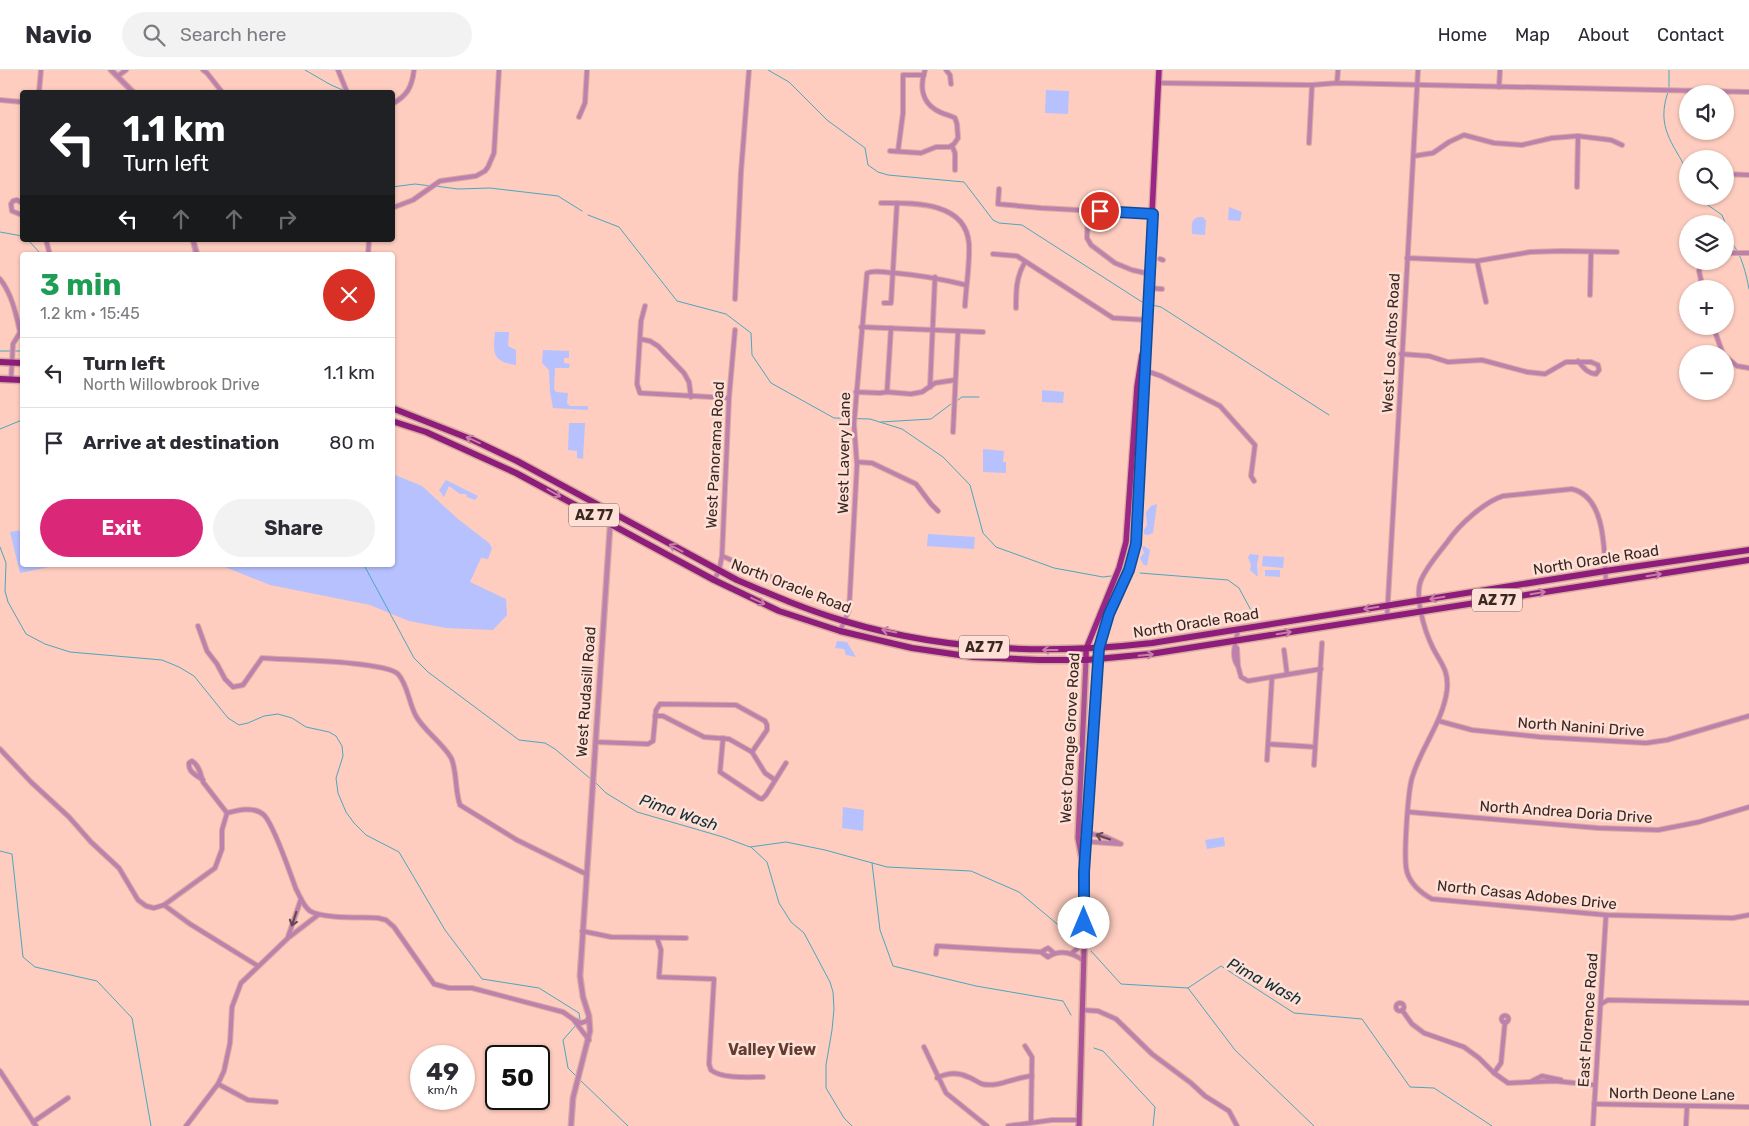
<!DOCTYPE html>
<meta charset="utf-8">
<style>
:root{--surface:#fff;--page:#f2f2f3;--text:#2b2b33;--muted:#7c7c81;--line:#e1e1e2;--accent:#db2777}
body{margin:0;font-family:Rubik,sans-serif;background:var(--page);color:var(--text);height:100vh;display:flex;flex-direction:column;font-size:19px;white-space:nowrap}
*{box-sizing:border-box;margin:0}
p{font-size:16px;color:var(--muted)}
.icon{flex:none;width:28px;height:28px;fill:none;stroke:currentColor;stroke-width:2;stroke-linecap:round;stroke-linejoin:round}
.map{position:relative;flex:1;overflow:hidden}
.sheet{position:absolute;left:20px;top:182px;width:375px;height:315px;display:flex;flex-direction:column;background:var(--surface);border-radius:5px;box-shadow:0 1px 4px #0004}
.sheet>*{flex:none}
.hud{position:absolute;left:20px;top:20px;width:375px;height:152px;border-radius:5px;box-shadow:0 1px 4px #0004;background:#202124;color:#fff;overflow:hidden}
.controls{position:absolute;left:1679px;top:15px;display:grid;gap:10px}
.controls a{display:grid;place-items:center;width:55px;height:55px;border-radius:50%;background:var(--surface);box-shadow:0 1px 4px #0004;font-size:25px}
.speed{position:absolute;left:410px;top:975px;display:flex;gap:10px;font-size:25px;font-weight:700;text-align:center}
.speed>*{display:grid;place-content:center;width:65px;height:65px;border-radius:50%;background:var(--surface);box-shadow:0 1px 4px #0004;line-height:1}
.speed small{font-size:12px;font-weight:400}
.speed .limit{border:2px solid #111;border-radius:8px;background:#fff;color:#111}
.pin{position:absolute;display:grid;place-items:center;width:42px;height:42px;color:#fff;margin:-21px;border:2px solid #fff;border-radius:50%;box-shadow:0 1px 5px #0007}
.me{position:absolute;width:55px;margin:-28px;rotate:0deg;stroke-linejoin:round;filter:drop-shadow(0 0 4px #0008)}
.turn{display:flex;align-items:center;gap:18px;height:105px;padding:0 20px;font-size:22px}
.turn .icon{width:65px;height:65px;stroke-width:2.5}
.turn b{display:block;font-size:35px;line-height:42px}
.lanes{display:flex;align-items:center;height:48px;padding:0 20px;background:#0003;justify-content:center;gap:25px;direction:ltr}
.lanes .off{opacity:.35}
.round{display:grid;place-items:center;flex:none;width:52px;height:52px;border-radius:26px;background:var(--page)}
.head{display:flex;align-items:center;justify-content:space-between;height:85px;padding:0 20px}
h1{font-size:30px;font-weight:700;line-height:38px;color:#1e9e55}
.action{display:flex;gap:10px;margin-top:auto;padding:10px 20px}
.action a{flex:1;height:58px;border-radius:30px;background:var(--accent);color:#fff;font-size:20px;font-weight:700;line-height:58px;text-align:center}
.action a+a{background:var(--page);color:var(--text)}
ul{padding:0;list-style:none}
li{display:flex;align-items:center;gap:15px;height:70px;padding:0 20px;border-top:1px solid var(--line)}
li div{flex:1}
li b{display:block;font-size:19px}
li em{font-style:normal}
header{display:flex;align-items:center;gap:30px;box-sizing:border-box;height:70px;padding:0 25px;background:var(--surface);border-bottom:1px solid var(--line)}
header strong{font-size:24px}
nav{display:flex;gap:28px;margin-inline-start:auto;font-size:18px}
.search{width:350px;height:45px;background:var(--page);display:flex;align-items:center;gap:12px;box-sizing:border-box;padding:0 18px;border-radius:28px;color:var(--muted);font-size:19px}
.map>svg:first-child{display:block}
.green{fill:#b7c1fe}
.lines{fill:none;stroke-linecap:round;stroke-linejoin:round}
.stream{stroke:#4ca7be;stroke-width:1}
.minor-casing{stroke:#d7ac9f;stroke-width:6}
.tertiary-casing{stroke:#d7ac9f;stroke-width:7}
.secondary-casing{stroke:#d7ac9f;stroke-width:8}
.primary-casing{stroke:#d7ac9f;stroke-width:8}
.trunk-casing{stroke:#d7ac9f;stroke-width:9}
.minor{stroke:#be80ad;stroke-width:4}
.tertiary{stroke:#be80ad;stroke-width:4.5}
.secondary{stroke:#ab5196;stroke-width:5}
.primary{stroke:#9b2685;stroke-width:5.5}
.trunk{stroke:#8e1c7a;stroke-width:6}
.oneway{stroke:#c67ea8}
.oneway2{stroke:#684652}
.route-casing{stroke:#114b97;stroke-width:12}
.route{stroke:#1a73e8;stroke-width:9}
.labels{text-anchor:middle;stroke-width:5;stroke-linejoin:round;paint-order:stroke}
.shield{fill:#fee0d7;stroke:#745e58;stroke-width:1}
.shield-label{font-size:14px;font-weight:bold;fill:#392721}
.street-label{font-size:15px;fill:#392721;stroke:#fee0d7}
.water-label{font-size:16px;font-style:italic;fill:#122e36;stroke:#fee0d7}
.neighbourhood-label{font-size:16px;font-weight:bold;fill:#633c30;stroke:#fee0d7}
</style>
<header>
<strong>Navio</strong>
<div class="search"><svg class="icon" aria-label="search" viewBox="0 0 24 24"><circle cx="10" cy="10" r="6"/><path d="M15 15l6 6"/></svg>Search here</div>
<nav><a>Home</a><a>Map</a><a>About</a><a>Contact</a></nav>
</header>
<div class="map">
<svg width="1749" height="1056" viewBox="0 0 1749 1056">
<rect width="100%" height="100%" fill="#fecdbf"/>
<g class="green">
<polygon points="1046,20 1069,21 1068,44 1045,43"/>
<polygon points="1229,137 1242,142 1240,151 1228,150"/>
<path d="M1198,147H1203L1206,151L1205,165L1192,164C1192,156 1190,150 1198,147Z"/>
<path d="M495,262H509L508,276L516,280V295C492,291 493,284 495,262Z"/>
<polygon points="543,280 569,281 569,288 564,288 564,293 570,294 569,298 555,298 554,319 556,322 568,323 567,333 570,336 588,336 588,340 553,338 550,322 549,300 542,293"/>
<polygon points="1042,320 1064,322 1063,333 1042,332"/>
<polygon points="569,353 585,353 583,389 577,388 577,381 568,380"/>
<polygon points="983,379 1004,381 1003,392 1006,392 1006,403 983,402"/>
<polygon points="393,404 422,416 458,449 489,473 492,478 488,489 481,488 470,512 506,529 507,545 493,560 446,558 409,551 370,535 270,515 220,495 392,495"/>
<polygon points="446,410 478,426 475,430 467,427 466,424 460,424 449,416 444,427 439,420"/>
<polygon points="1157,434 1153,463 1148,465 1144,464 1144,460 1147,455 1146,442 1151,436"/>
<polygon points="22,460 22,495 59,495 20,503 10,462"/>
<polygon points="928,464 975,467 974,479 927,476"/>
<polygon points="1144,476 1150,480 1147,496 1143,494 1140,488 1144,483 1142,477"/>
<polygon points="1250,484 1259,485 1257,494 1258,507 1250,500 1251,495 1248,487"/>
<polygon points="1263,486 1284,487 1283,498 1262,496"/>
<polygon points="1265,500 1280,500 1280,507 1265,506"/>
<polygon points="837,571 847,572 856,587 846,585 844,579 835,578"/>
<polygon points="843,737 864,740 863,761 842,758"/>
<polygon points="1224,767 1225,776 1207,779 1205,770"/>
</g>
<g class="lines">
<g class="stream">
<polyline points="305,0 331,15 345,21"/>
<polyline points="768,0 789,12 827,50 865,78 868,95 878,102 888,105 964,112 993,150 999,153 1022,155 1142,232"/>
<polyline points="1669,18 1669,0"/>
<path d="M1668,22C1656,57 1672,72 1688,102"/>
<polyline points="435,116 458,119 490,118 558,126 582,141"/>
<polyline points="392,117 415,114 431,116"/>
<path d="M1700,126L1705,133L1722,145L1732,170V174C1741,182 1747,207 1749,219"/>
<polyline points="588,145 619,157 677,231 726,244 751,263 752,285 771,313 834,348 870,349 902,359 943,387 970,415 983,463 996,477 1054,498 1103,507 1111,506"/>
<polyline points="0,162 22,166"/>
<polyline points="28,170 41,184"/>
<polyline points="1152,235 1161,237 1329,345"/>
<polyline points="0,281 22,281"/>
<polyline points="958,330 962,327 979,327"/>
<polyline points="881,352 931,349 951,334"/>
<polyline points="0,359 22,350"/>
<polyline points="0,477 6,493 5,521 8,532 26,564 45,574 70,582 162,590 179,597 194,606 228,648 239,655 248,653 264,646 278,644 292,648 306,657 329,662 336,666 342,676 343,686 336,708 338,723 346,742 354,753 366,765 399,782 445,860 482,909 539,918 579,943 580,950"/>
<polyline points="364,495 414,588 428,602 519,670 545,673 555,679 592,710"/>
<polyline points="1140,503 1228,510 1239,518 1253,544"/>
<polyline points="595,712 606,723 637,742 723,767 750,777 786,772 825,780 887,797 971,801 1019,822 1069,864"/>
<polyline points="751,777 767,792 779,833 791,852 804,863 830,912 833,922 834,939 832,960 826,995 826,1018 844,1048 852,1056"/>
<polyline points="0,781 12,784 23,887 35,897 97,911 132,948 151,1056"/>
<polyline points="872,793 880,860 893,896 976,916 1063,931 1071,945"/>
<polyline points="1091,881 1121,914 1188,918 1221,896 1294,943 1362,949 1410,1017 1434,1018 1492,1056"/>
<polyline points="1188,918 1235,980 1314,1056"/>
<polyline points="576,955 563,970 568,998 577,1007"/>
<polyline points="1094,978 1103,981 1155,1037 1153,1056"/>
<polyline points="580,1010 628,1056"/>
</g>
<g class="minor-casing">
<g id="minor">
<polyline points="203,0 207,3 222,22"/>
<polyline points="338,0 347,22"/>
<polyline points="946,0 950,5 951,14"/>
<polyline points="118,6 126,0"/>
<polyline points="1159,13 1312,15 1337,13 1749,22"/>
<polyline points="1337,13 1338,0"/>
<polyline points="1499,17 1500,0"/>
<polyline points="39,22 41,0"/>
<polyline points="0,30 22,32"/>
<path d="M392,34C407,26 412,17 414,0"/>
<polyline points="579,47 585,33 587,0"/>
<polyline points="1309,73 1312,15"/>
<polyline points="952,76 955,83 955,100"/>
<path d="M890,81L921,83L936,77H949L954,74L958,68L957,54L955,48C949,45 942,44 936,40C921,31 920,15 925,0"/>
<polyline points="898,81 903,43 903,5 924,5"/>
<polyline points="1414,86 1433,83 1449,72 1464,65 1494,73 1522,75 1552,68 1578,66 1611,70 1622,75"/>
<polyline points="1725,104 1749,105"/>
<polyline points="1577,117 1578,66"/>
<polyline points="999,119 998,134 1041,138 1153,144"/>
<polyline points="22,133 17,130 13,131 11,134 12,141 22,145"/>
<path d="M881,133C913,133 966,131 969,174C970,194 966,216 965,236"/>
<polyline points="392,138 413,130 440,111 476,106 485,101 488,97 494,83 499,0"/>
<polyline points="1088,140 1087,168 1091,175 1115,193 1132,200 1150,204"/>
<polyline points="46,170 50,185"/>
<polyline points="1725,183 1749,183"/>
<polyline points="993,184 1017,186 1113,248 1147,250"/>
<polyline points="368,185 369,170"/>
<polyline points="1407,188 1477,191 1530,182 1562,181 1617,182"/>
<polyline points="1160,189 1163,190"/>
<polyline points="1477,191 1486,232"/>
<path d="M0,209C12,224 16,244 20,262"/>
<polyline points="1149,218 1162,219"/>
<polyline points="1703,219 1699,201 1703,191"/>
<polyline points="1590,225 1591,182"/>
<polyline points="735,229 741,102 749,0"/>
<polyline points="884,233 891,233 897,133"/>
<polyline points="645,236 641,251 637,314 640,323 729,328"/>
<path d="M1016,238C1016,221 1016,207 1025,192"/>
<polyline points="1713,256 1723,284"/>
<polyline points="861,257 983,262"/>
<polyline points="640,269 650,271 658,276 684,303 689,312 691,327"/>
<path d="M1401,284L1429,286L1448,292L1482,290L1527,302L1545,304L1566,292H1591L1598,295L1599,300L1596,304C1587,303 1584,298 1578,291"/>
<polyline points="1725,286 1737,296 1749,298"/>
<polyline points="1144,300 1161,306 1220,336 1255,375 1251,406 1254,411"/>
<polyline points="11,310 13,274 22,259"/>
<polyline points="930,317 935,207"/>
<polyline points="856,322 880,323 887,322 911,324 922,322 935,313 955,310"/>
<polyline points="887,322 891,258"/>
<polyline points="953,362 958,261"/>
<polyline points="857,392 872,393 916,414 931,434 938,441"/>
<polyline points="722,486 789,515"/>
<polyline points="714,510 719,501 722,486 729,328 735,260"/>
<path d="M1606,512C1604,484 1607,427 1572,419L1503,426C1484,432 1459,455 1448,471C1439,483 1428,495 1422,508C1413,525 1425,562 1433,578C1441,594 1449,600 1447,620C1443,652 1421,677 1412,708C1408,722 1403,789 1407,802C1411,815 1421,823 1432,829L1606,845L1733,848L1749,845"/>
<path d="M1387,547C1398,365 1408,182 1418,0"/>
<path d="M198,556L207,581L217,594L225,609L233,617L243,615L262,588C286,590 385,591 398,604C408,615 409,634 416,646C424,661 447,677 452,690C457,704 455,721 460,735L517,770L586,804"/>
<path d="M840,561L849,540L857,395L854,354L867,203C877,199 884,203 895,203C921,205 941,209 966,215"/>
<path d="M1235,576L1237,578L1238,596C1230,586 1236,572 1238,560"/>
<polyline points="1284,580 1287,604"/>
<polyline points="1238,596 1241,607 1248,611 1321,599"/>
<polyline points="655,646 663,646 704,667 729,669 752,682 765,703 775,710"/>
<polyline points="1439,651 1472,660 1540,667 1646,673 1667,670 1749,646"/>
<polyline points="723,668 720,702 759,728 762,729 766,725 786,693"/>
<polyline points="596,672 648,674 653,671 656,640 660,634 736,635 765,651 767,655 767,660 752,682"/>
<polyline points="1268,674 1315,677"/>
<path d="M0,679L31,712L69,747L91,772L119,798L138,830L146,836L154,838L164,835L215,798L222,779V760L227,743C238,740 254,736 264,745C274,755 290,803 296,819C300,826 303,836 310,841C323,849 362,847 378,848L386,850L394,857L434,914L449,918H472L563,942L573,949L589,970"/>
<polyline points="1267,690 1272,607"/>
<polyline points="1314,695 1322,573"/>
<path d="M203,710C196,705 188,702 189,693L192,691C199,695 201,705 203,712L227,743"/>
<polyline points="1409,742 1598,758 1658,760 1699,752 1749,737"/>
<polyline points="1078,761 1106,767 1121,774 1078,771"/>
<polyline points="164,835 190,854 258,896"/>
<polyline points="582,861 611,867 686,868"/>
<polyline points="288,867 301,829"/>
<path d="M657,868L661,880L659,907L714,909L709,994L711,1000C722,1009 749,1007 763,1007"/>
<path d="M1041,882L1048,887C1060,879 1073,883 1084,891"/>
<polyline points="1072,883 1084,873"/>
<polyline points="936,884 937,876 1041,882 1048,878 1054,883"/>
<circle cx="1400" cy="937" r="4"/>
<polyline points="1601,934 1608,930 1749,933"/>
<polyline points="1083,940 1098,941 1116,949 1152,984 1191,1013 1205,1026 1229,1041 1237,1056"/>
<polyline points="1402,940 1412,954 1424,963 1464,977 1479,988 1494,1003 1508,1013 1555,1011 1595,1015"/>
<circle cx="1505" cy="949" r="3.5"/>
<polyline points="575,950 581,953 587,951 589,947"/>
<polyline points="1025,976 1032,987 1031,1052"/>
<polyline points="924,977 946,1023 987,1056"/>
<polyline points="0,1001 36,1056"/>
<polyline points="1494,1003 1501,993 1505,952"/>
<path d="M937,1008C947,1003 958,1002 968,1007C972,1008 977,1012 982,1014C998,1018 1015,1007 1032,1006"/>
<polyline points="1532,1011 1542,1006 1561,1010"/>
<polyline points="218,1014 248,1030 276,1032"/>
<polyline points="1594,1034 1749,1037"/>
<polyline points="33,1052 68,1028"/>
<polyline points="186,1056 218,1014 224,1001 230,973 232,937 241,913 288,868 318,845"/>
<polyline points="1008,1056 1052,1050 1079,1050"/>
<polyline points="1593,1056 1606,845"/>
<polyline points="1686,1056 1687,1036"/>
</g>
</g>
<g class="tertiary-casing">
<g id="tertiary">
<polyline points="111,0 133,22"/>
<polyline points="193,170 197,185"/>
<polyline points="571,1056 573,1028 590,961 589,946 583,927 580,906 611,442"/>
</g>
</g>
<g class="secondary-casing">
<g id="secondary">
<polyline points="1083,795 1078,768 1086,590"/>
<polyline points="1079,1056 1084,883 1084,803 1097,590"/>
</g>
</g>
<g class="primary-casing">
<g id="primary">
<polyline points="1086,590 1086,579 1119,498 1126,472 1137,317 1142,285"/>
<path d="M1097,590C1103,548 1127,514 1136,474L1159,0"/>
</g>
</g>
<g class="trunk-casing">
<g id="trunk">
<polyline points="0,292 22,293"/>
<polyline points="0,309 22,310"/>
<path d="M392,338L473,370L517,391L737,510C772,525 807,540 844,551C944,581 1048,585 1152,573L1605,501L1749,480"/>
<polyline points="392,351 426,362 516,403 714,510 779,541 840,561 912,578 973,587 1039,590 1086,590 1150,584 1749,490"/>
</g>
</g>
<use href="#minor" class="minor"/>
<use href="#tertiary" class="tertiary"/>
<use href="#secondary" class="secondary"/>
<use href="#primary" class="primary"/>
<use href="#trunk" class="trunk"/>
</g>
<defs><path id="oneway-shaft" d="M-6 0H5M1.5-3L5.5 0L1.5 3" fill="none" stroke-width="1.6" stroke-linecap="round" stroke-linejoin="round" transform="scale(1.25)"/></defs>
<g class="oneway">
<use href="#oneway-shaft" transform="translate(473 370) rotate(-156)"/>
<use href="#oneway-shaft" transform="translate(554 423) rotate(30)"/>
<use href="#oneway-shaft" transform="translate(676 478) rotate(-152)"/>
<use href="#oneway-shaft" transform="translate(1654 505) rotate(-9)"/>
<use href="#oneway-shaft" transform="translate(1538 523) rotate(-9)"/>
<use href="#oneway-shaft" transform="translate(1437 528) rotate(171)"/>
<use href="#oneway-shaft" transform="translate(758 531) rotate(25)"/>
<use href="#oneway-shaft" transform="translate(1371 538) rotate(171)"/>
<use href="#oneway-shaft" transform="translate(889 561) rotate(-168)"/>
<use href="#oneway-shaft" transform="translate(1284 563) rotate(-9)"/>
<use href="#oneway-shaft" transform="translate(1050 580) rotate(-180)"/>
<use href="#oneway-shaft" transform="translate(1146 585) rotate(-6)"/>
</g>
<g class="oneway2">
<use href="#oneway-shaft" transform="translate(1103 767) rotate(-161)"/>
<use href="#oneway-shaft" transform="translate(294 849) rotate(108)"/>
</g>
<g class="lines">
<g class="route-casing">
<polyline id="route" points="1084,853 1084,802 1099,578 1109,544 1129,500 1136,474 1153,144 1100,141"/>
</g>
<use href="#route" class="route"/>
</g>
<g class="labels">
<g class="shield">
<rect x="569" y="433.5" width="50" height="23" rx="4"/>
<rect x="1472" y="518.5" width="50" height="23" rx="4"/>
<rect x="959" y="565.5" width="50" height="23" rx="4"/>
</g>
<g class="shield-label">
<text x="594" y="450">AZ 77</text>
<text x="1497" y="535">AZ 77</text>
<text x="984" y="582">AZ 77</text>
</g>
<g class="street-label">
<text transform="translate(1391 273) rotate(-87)" y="5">West Los Altos Road</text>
<text transform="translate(844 383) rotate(-89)" y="5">West Lavery Lane</text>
<text transform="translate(715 385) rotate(-87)" y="5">West Panorama Road</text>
<text transform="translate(1596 490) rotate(-9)" y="5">North Oracle Road</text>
<text transform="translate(791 516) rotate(21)" y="5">North Oracle Road</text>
<text transform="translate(1196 553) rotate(-9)" y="5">North Oracle Road</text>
<text transform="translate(586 622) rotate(-86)" y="5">West Rudasill Road</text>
<text transform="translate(1581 657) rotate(4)" y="5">North Nanini Drive</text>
<text transform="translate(1070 668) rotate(-87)" y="5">West Orange Grove Road</text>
<text transform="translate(1566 742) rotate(4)" y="5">North Andrea Doria Drive</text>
<text transform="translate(1527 825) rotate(6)" y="5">North Casas Adobes Drive</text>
<text transform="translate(1588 950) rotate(-86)" y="5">East Florence Road</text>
<text transform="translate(1672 1024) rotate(1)" y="5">North Deone Lane</text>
</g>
<g class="water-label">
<text transform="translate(679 742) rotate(19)" y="6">Pima Wash</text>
<text transform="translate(1265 911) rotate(28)" y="6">Pima Wash</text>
</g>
<g class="neighbourhood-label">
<text x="772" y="985">Valley View</text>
</g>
</g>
</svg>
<div class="controls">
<a><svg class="icon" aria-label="sound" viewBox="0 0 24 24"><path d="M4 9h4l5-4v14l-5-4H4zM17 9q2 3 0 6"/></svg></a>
<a><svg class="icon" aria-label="search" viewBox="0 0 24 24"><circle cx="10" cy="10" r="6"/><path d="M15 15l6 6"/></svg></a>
<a><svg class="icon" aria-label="layers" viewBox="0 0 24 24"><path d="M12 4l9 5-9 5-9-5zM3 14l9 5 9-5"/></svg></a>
<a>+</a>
<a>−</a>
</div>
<div class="speed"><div>49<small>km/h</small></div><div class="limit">50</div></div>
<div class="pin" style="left:1100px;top:141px;background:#d93025"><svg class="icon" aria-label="arrive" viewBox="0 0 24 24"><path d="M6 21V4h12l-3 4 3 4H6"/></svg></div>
<svg class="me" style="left:1084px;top:853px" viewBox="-20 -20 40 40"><circle r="19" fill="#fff"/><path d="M0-13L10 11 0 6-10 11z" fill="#1a73e8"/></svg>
<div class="hud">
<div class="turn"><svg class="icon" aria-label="left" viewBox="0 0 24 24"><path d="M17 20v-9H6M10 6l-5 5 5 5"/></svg><div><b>1.1 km</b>Turn left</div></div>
<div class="lanes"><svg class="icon" aria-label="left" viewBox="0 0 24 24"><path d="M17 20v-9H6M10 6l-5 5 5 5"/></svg><svg class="icon off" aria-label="ahead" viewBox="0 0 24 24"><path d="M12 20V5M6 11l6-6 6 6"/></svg><svg class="icon off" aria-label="ahead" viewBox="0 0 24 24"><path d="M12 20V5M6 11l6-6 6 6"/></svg><svg class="icon off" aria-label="right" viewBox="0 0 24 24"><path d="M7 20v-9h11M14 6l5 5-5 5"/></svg></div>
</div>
<section class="sheet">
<div class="head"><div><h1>3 min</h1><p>1.2 km · 15:45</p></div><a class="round" style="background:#d93025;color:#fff"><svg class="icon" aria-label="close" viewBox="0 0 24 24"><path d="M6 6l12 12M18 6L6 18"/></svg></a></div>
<ul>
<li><svg class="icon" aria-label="left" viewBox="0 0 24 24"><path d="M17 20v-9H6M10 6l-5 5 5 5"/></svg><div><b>Turn left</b><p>North Willowbrook Drive</p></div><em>1.1 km</em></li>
<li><svg class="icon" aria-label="arrive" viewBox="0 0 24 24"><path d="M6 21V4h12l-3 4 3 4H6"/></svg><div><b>Arrive at destination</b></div><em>80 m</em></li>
</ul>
<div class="action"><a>Exit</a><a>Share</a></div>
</section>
</div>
